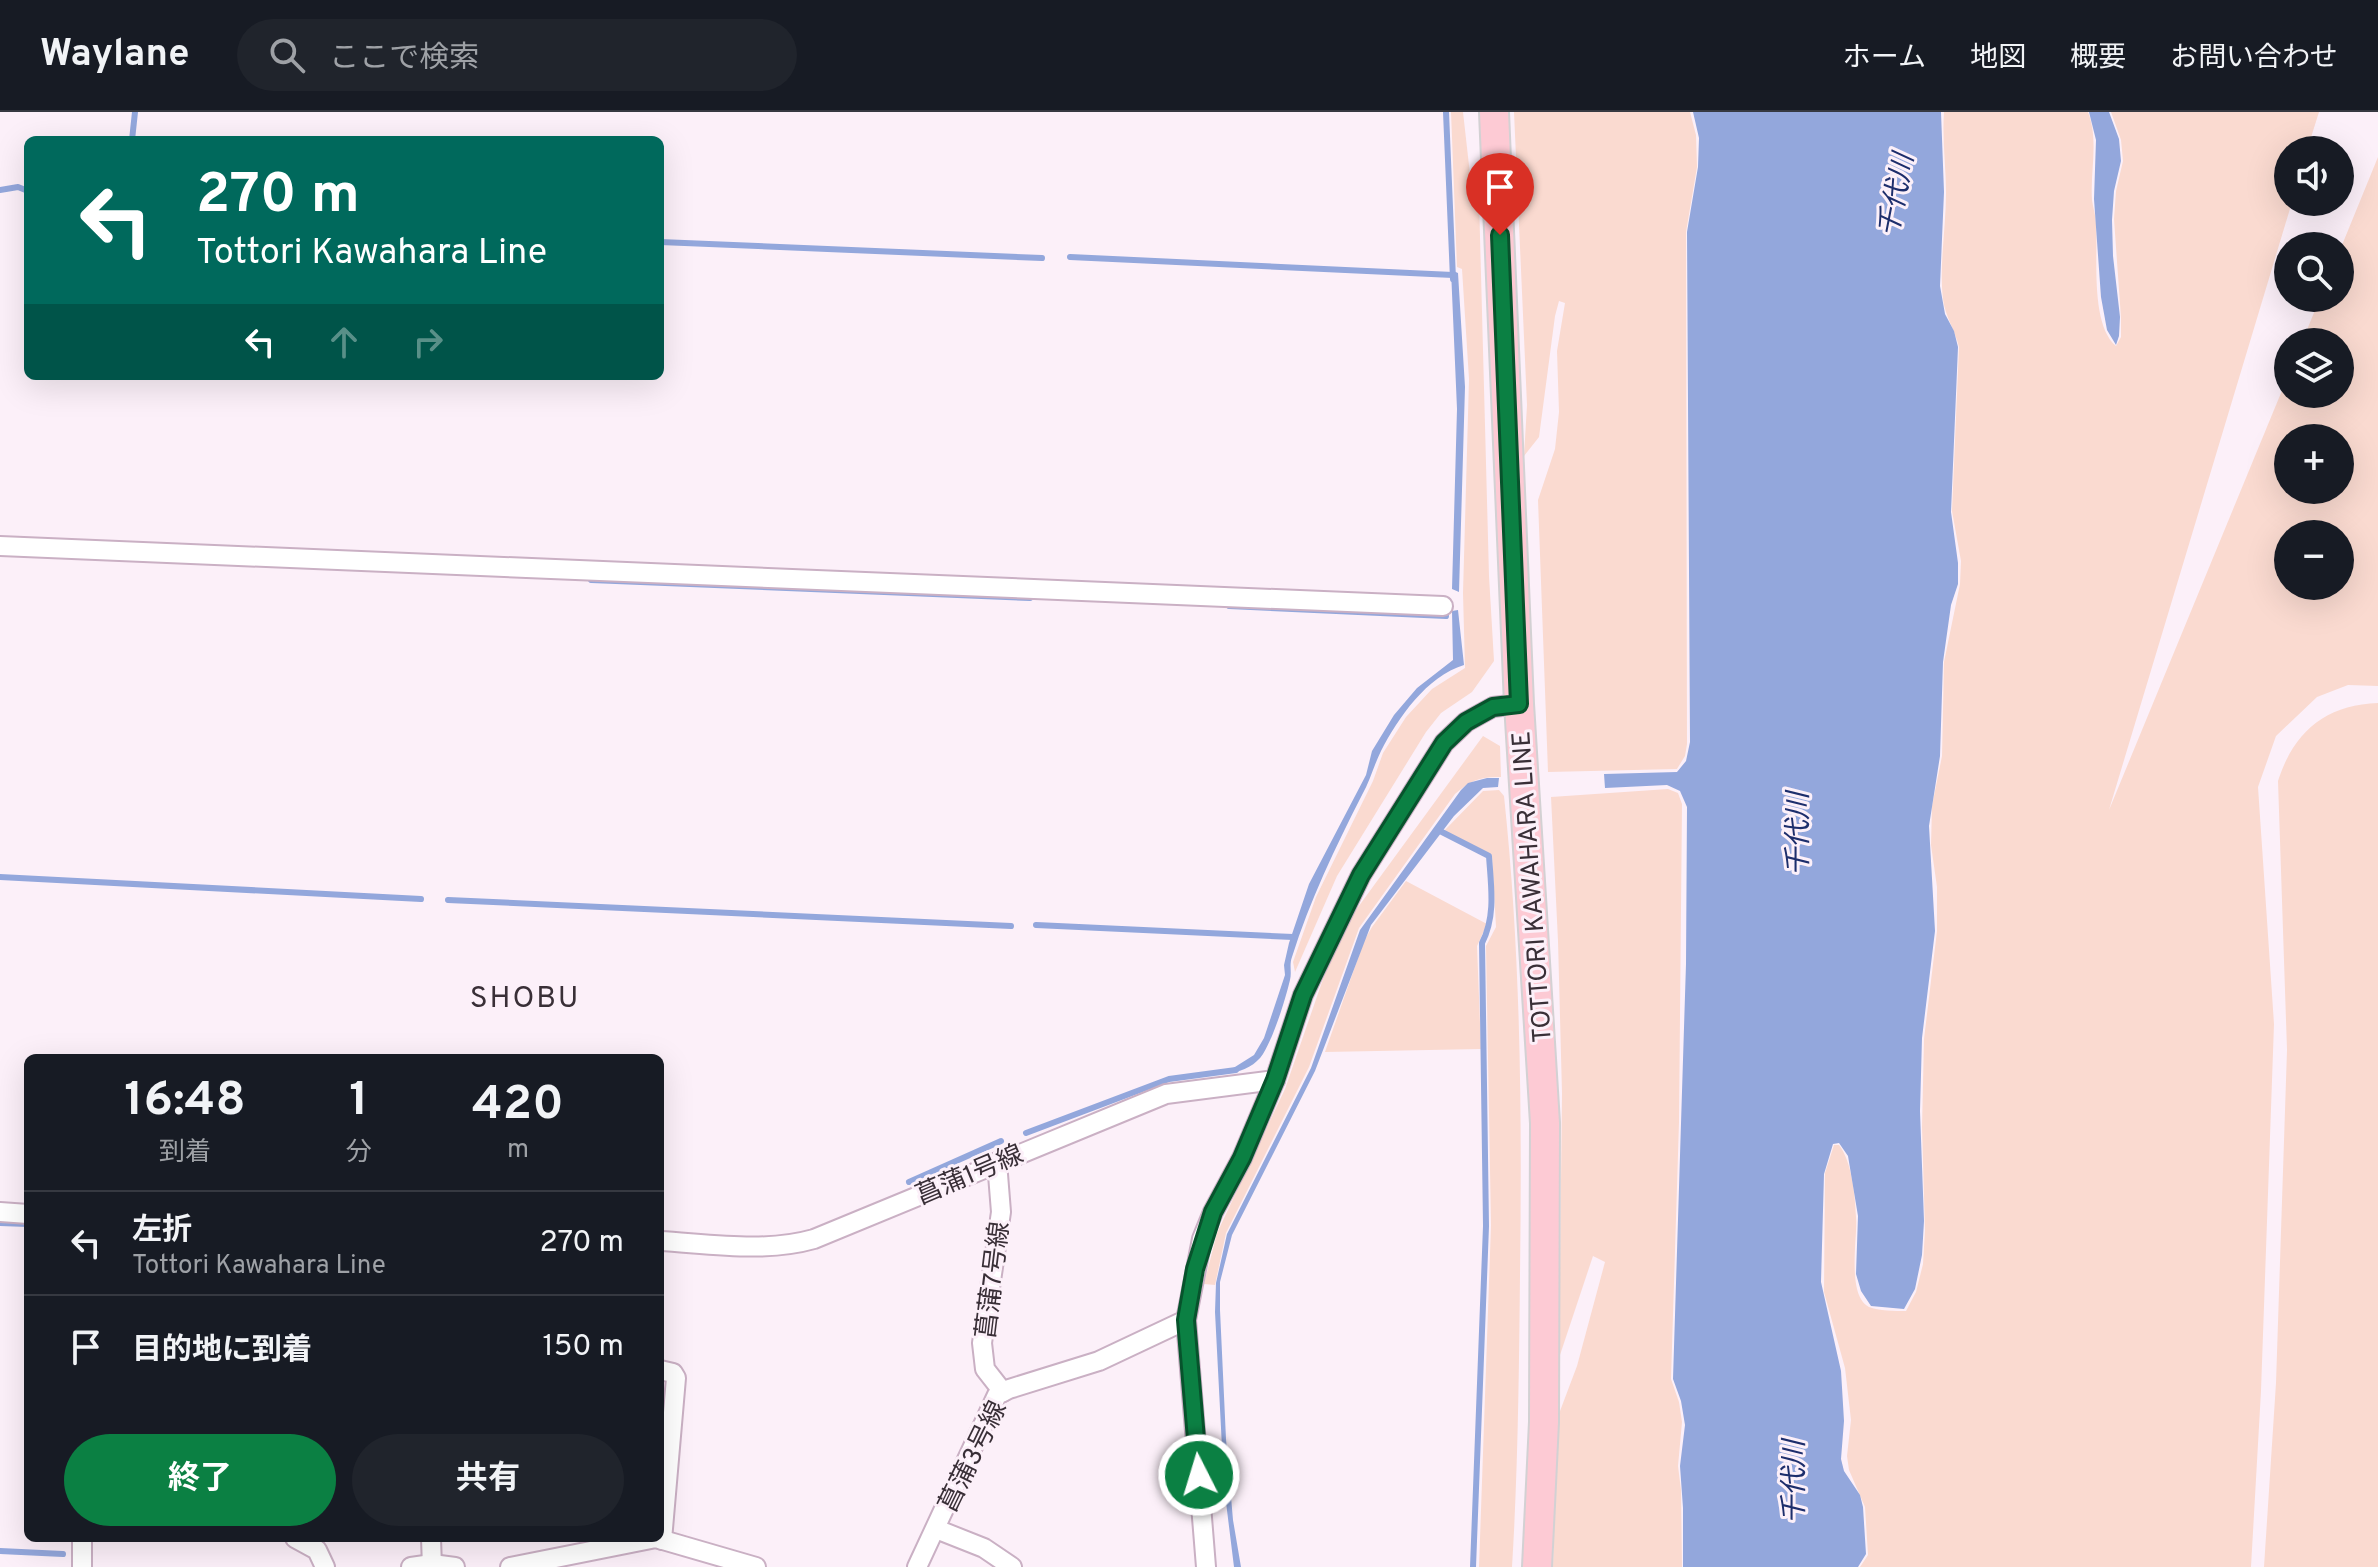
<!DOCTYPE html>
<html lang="ja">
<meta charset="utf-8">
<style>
:root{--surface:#171b24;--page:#20242c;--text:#f1f3f6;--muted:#9ea1a6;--line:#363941;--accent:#0b8043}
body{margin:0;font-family:Overpass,"Noto Sans JP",sans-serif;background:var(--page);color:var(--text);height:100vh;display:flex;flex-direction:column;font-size:30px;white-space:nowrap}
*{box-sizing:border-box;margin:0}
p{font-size:26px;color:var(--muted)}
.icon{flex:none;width:44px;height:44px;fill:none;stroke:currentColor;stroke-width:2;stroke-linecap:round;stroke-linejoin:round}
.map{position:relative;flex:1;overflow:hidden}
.sheet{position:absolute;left:24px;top:942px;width:640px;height:488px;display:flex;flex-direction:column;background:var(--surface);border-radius:12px;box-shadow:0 8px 32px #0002}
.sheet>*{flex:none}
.banner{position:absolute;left:24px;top:24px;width:640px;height:244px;border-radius:12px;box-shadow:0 8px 32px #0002;background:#00695c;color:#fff;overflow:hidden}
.fabs{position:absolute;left:2274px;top:24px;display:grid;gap:16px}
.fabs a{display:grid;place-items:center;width:80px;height:80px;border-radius:50%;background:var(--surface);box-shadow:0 8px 32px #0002;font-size:40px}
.pin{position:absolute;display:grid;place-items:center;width:68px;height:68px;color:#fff;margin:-82px -34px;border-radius:50% 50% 50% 0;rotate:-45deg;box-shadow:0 0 8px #0007}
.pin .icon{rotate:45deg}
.me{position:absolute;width:88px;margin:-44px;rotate:355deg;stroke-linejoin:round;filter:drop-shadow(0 0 6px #0008)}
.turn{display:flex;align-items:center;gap:28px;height:168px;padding:0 40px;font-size:36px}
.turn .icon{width:104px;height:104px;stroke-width:2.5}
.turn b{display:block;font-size:56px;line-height:68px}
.lanes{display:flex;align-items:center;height:76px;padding:0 40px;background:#0003;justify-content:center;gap:40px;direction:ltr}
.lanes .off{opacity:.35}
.eta{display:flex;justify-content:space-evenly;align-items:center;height:136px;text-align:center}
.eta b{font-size:48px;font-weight:700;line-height:56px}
.primary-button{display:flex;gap:16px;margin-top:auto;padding:16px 40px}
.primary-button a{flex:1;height:92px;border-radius:48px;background:var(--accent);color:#fff;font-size:32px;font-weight:700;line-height:92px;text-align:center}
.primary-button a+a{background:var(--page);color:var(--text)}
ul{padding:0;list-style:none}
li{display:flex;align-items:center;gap:24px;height:104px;padding:0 40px;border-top:2px solid var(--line)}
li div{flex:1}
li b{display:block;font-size:30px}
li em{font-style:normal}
header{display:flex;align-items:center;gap:48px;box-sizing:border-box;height:112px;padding:0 40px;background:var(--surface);border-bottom:2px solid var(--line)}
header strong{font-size:38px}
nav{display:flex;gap:44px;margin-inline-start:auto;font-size:28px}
.search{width:560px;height:72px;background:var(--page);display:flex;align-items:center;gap:20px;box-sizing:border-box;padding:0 28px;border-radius:44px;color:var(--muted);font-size:30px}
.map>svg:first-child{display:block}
.green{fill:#fadad0;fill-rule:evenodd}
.water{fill:#93a7dc}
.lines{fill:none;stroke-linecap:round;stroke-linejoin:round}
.stream{stroke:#93a7dc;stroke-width:6}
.street-casing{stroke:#cab0c4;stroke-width:22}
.primary-casing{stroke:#d3d1d3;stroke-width:32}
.street{stroke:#fff;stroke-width:18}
.primary{stroke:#fdcad4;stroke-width:28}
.route-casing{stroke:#07532c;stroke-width:20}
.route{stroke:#0b8043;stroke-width:14}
.labels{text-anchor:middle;stroke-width:6;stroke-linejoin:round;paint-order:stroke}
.street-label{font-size:26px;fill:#392f37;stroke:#fcf0f9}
.water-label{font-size:28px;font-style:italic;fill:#1d2e6c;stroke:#fcf0f9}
.quarter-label{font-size:30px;letter-spacing:2px;fill:#392f37;stroke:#fcf0f9}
</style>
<header>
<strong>Waylane</strong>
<div class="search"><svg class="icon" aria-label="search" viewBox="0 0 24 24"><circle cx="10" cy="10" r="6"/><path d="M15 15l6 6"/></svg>ここで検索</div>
<nav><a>ホーム</a><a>地図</a><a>概要</a><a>お問い合わせ</a></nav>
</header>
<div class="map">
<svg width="2378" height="1455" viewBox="0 0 2378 1455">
<rect width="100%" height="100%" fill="#fcf0f9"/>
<g class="green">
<polygon points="1451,0 1463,0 1472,80 1479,87 1489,464 1494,549 1472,580 1441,601 1426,620 1337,764 1295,860 1293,850 1316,785 1373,669 1383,641 1406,605 1432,577 1465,556 1463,481 1469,267 1462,157 1457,155"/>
<polygon points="1514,0 1690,0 1696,23 1697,55 1686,120 1687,632 1685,644 1677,657 1548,660 1538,388 1555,337 1559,300 1557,239 1565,191 1559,189 1555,204 1539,325 1524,344 1527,293"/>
<path d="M1944,0H2088C2099,29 2090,58 2092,88C2093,96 2096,104 2096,112C2098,144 2090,212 2116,234L2121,225V206L2114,107L2116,79L2123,49L2121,28L2111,0H2319L2307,38H2288V90H2292L2109,698L2288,264V282H2340V230H2302L2320,186H2340V138L2378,45V574L2348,573L2317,585L2276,624L2258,675L2274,912L2261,1279L2251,1455H1860L1868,1443L1865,1395L1849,1358L1847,1344L1851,1308L1845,1256L1824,1180L1825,1061L1834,1033H1839C1852,1050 1855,1083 1856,1105C1858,1125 1846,1183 1869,1195C1878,1199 1896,1199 1906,1199L1916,1180L1923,1152L1925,1118L1922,1015L1924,927L1937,819V775L1931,733L1932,694L1942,644L1944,550L1960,472L1961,449L1952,399L1959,235C1955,218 1945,204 1943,187C1939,153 1946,116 1946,81C1946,54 1942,27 1944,0ZM2340,326V378H2288V326ZM2340,422V474H2288V422Z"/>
<path d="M2378,591V1455H2264L2276,1271L2287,938L2278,669C2294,619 2326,593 2378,591Z"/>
<path d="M1483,624L1500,634L1501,665C1481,664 1469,669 1455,682L1359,816L1309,955L1226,1121L1215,1173L1204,1172L1217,1121L1285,977L1322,870L1345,813Z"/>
<polygon points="1668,677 1678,681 1682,692 1679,1010 1671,1267 1679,1290 1682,1310 1678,1354 1681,1378 1682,1455 1553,1455 1557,1307 1577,1254 1605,1150 1593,1144 1559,1246 1562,981 1558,829 1551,685"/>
<path d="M1499,678L1504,684C1521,843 1522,1004 1520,1163C1519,1261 1518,1358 1512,1455H1479L1491,1113L1486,834L1496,815L1492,743L1444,719L1483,679Z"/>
<polygon points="1406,769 1487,812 1477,834 1481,937 1325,940 1364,829 1372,815"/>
</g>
<g class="water">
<polygon points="1693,0 1941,0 1944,80 1940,174 1945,202 1954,219 1958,235 1951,400 1958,451 1958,472 1951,493 1943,550 1940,644 1929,714 1935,819 1922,926 1920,999 1924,1109 1922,1143 1915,1177 1904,1197 1871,1194 1861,1179 1856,1162 1858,1104 1848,1044 1839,1031 1833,1032 1824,1062 1821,1170 1841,1259 1844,1309 1841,1347 1844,1359 1860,1383 1863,1395 1866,1442 1858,1455 1683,1455 1683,1396 1680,1354 1685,1313 1681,1289 1673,1267 1686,852 1687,695 1680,679 1667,673 1605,676 1604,662 1677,660 1686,649 1690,630 1687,120 1698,55 1699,26"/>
<polygon points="2089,0 2109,0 2119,27 2121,49 2114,79 2112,108 2113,144 2120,205 2119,224 2116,233 2107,218 2101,185 2094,87 2096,28"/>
<polygon points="1451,158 1458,161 1465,275 1459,480 1452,477 1457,297"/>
<path d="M1458,498L1464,553C1427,564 1398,606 1381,639C1374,653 1370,669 1362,683C1335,736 1310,788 1292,845C1289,853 1292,860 1290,868C1285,889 1274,924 1263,942C1256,953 1240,962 1227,960L1254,943L1264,926L1285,863L1284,853L1289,831L1309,772L1366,663L1372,639L1394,603L1417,576L1453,548L1452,499Z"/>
<polygon points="1487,666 1499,666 1498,675 1483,676 1454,704 1371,813 1315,959 1232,1123 1220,1170 1220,1198 1226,1327 1233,1408 1241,1455 1234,1455 1224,1374 1215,1200 1216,1171 1227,1122 1311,956 1360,818 1461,678 1468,671"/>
</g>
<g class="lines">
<g class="stream">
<polyline points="1446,0 1453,167"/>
<polyline points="132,28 135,0"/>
<polyline points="0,78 18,75 28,79"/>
<polyline points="660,130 1042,146"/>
<polyline points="1070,145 1453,163"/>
<polyline points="591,468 1030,486"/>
<polyline points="1229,494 1446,504"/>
<path d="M1438,718L1489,744C1491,774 1496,804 1482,831L1486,1114L1473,1455"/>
<polyline points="0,765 421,787"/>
<polyline points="448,788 1011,814"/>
<polyline points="1036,813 1293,825"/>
<polyline points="1026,1021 1169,967 1236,958"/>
<polyline points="909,1070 1001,1029"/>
<polyline points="0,1111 28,1112"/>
<polyline points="0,1439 63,1442"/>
</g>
<g class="street-casing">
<g id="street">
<polyline points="0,434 1443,494"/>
<polyline points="997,1050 1001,1100 982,1231 985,1257 1003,1280"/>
<polyline points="0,1100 28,1102"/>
<path d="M660,1129C710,1132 765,1141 814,1127L1166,982L1275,968"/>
<polyline points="660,1258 673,1261 676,1266 662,1428"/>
<polyline points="936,1417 984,1436 1012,1455"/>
<polyline points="82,1426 82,1455"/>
<polyline points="295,1426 317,1438 325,1455"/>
<polyline points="431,1426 432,1455"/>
<polyline points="411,1455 432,1452 455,1455"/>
<polyline points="510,1455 656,1426 756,1455"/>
<polyline points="917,1455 997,1283 1009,1277 1099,1249 1186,1208"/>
<polyline points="1206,1455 1186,1208 1202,1127 1213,1100 1242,1046 1275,968 1303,883 1361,763 1444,631 1466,610 1493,595 1519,592"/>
</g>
</g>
<g class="primary-casing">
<polyline id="primary" points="1494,0 1519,592 1545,1011 1544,1310 1537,1455"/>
</g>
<use href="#street" class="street"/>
<use href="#primary" class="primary"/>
</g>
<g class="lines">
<g class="route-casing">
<polyline id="route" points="1199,1363 1186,1208 1195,1157 1213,1100 1242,1046 1275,968 1303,883 1361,763 1444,631 1466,610 1493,595 1519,592 1500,123"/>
</g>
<use href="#route" class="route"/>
</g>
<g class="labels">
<g class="street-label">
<text transform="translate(1531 775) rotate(-94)" y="9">TOTTORI KAWAHARA LINE</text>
<text transform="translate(969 1062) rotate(-23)" y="9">菖蒲1号線</text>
<text transform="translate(992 1168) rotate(-83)" y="9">菖蒲7号線</text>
<text transform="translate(972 1344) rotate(-64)" y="9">菖蒲3号線</text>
</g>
<g class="water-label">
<text transform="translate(1895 83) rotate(-79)" y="10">千代川</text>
<text transform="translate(1797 722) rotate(-90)" y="10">千代川</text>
<text transform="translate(1793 1370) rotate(-90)" y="10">千代川</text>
</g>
<g class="quarter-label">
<text x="525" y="895">SHOBU</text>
</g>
</g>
</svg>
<div class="fabs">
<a><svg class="icon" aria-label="sound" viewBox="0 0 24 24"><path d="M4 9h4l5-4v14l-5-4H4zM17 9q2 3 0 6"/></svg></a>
<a><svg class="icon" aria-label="search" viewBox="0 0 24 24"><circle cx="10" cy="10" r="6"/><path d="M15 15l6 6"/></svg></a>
<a><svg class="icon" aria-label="layers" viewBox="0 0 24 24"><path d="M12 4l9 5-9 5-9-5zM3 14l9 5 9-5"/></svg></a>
<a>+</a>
<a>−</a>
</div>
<div class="pin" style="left:1500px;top:123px;background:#d93025"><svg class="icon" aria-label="arrive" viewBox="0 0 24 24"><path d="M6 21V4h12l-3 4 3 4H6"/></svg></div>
<svg class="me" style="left:1199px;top:1363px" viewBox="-20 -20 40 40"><circle r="17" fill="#0b8043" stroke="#fff" stroke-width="3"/><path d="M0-11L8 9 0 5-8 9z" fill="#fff"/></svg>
<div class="banner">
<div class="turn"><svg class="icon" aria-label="left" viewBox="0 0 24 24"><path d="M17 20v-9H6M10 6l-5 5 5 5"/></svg><div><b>270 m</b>Tottori Kawahara Line</div></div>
<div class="lanes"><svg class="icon" aria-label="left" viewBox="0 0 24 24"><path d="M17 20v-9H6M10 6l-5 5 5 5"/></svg><svg class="icon off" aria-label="ahead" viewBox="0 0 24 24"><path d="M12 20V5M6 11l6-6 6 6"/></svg><svg class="icon off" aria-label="right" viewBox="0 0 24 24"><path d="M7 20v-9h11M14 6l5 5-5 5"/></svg></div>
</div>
<section class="sheet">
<div class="eta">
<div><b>16:48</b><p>到着</p></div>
<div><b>1</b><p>分</p></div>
<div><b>420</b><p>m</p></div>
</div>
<ul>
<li><svg class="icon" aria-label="left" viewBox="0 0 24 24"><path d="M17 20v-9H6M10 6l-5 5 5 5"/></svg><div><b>左折</b><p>Tottori Kawahara Line</p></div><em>270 m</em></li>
<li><svg class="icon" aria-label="arrive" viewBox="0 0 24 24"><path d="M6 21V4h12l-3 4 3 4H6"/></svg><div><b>目的地に到着</b></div><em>150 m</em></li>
</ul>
<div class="primary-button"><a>終了</a><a>共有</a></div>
</section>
</div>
